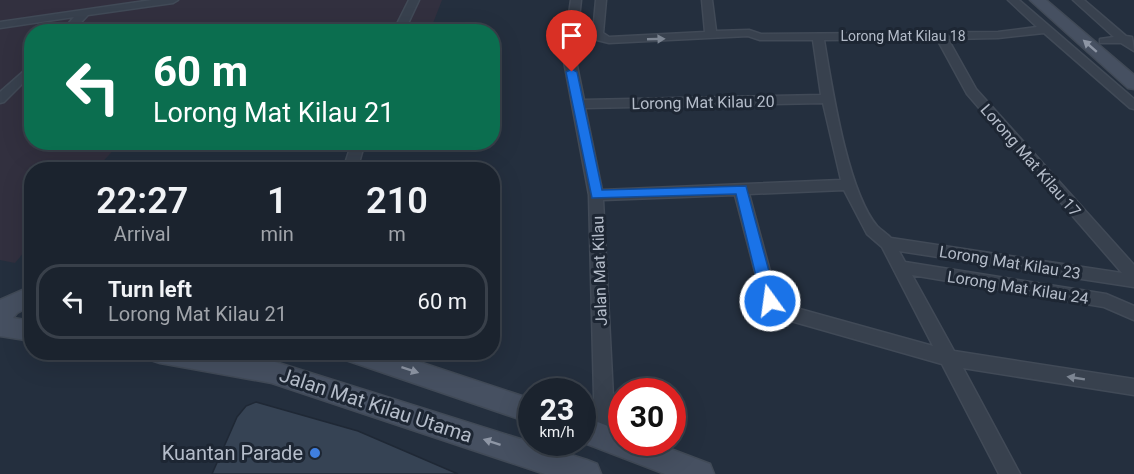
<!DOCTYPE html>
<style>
:root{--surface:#1b232e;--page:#282f3a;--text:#f1f3f6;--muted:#a0a4aa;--line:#39404a}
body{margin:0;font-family:Roboto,sans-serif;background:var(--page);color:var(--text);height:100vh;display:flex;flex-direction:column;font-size:22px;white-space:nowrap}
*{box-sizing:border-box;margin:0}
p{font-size:20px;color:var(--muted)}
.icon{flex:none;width:33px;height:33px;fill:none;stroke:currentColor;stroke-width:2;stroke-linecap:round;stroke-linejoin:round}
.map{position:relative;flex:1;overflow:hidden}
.drawer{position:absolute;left:24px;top:162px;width:476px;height:198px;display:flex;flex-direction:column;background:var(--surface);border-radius:24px;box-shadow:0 6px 24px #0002,0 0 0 2px var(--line)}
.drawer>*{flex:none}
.banner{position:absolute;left:24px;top:24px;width:476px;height:126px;border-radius:24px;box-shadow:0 6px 24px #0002,0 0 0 2px var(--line);background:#0b6e4f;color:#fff;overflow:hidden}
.speed{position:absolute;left:518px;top:378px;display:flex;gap:12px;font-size:30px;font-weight:700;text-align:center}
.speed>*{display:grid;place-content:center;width:78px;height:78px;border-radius:50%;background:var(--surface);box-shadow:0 6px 24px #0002,0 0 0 2px var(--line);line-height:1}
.speed small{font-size:15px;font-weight:400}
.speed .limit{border:9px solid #d22;background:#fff;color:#111}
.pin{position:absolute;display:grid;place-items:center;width:51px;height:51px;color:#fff;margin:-62px -26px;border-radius:50% 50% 50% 0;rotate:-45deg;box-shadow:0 0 6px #0007}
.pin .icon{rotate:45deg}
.me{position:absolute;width:66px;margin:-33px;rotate:346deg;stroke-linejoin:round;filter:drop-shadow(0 0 4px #0008)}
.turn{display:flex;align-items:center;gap:21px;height:126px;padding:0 30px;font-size:27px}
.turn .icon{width:78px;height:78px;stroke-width:2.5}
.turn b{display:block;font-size:42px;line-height:51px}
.eta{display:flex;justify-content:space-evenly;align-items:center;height:102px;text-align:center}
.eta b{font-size:36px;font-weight:600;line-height:42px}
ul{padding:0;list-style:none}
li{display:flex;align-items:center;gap:18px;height:75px;margin:0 12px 9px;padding:0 18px;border:3px solid var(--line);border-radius:24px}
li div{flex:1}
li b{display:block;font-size:22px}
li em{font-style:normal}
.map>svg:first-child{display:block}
.medical{fill:#32303f}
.building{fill:#364354;stroke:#1f2835;stroke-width:1.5}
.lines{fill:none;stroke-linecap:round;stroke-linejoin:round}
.street-casing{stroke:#414a57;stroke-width:3}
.secondary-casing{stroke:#414a57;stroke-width:3}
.street{fill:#38414e;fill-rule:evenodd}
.secondary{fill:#465061;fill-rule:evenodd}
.oneway{fill:#7c8592}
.oneway2{fill:#8e96a5}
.route{fill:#1a73e8;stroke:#114b97;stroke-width:1.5}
.shop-dot{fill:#3f7fe0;stroke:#1d2633;stroke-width:2}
.labels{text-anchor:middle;stroke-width:6;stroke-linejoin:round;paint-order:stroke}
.far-street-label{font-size:14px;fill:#b4bcc9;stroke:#1d2633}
.street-label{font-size:16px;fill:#b4bcc9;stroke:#1d2633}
.near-street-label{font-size:20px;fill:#b4bcc9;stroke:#1d2633}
.near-poi-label{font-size:20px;fill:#b4bcc9;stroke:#1d2633;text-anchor:end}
</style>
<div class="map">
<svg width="1134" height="474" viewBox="0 0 1134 474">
<rect width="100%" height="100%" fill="#242f3e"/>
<polygon class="medical" points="0,0 442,0 430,31 32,32 32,142 120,143 96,169 32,170 31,244 15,263 0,260"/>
<polygon class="building" points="256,402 358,431 458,474 212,474 237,417 246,406"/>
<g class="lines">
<g class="street-casing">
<g id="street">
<polygon points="152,0 178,0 173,3 88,15 72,32 61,32 74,17 0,28 0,22"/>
<polygon points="409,0 419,0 404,32 393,32"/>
<path d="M571,0H581L575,56L584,100L821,95L813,40H760L748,36L609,43L597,40L593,33L596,0H606L603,33L609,37L705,32L702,0H712L716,31L749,30L761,34L998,32L1037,27L1008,0H1019L1134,99V109L1130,108L1044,33L998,38L948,39L976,89L1134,265V287L899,251L905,262L1106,294L1134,306V320L1104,307L912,275L954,351L1134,379V395L963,368L1020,474H999L942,364L791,321L764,306L735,195L603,200L615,436L612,443L605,445L598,443L595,436L589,195L563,56ZM937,39L967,94L1122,273L891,238C887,234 881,230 877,226C847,190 832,87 824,40ZM823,103L841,180L602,190L585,108ZM844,190L867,234L882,247L933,346L796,308L777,297L749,194Z"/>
<polygon points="1073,0 1084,0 1126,36 1132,37 1134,51 1121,43 1100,43 1100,39 1114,37"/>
<polygon points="32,64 32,74 4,102 0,103 0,92"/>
<polygon points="352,142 365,142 357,170 343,170"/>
</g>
</g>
<g class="secondary-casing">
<g id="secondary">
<polygon points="1030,0 1046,0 1134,75 1134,89 1128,88"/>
<polygon points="29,287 32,287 32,305 17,313 13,318 32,321 32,341 0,336 0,300"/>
<polygon points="148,352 224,352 272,361 587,460 597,464 601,474 545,474 272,383 160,363 151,360"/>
<polygon points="343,352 389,352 531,399 531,423 346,360"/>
<polygon points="582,416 621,431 621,442 652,442 710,464 714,474 665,474 582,442"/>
</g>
</g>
<use href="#street" class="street"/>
<use href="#secondary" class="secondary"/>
</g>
<defs><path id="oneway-solid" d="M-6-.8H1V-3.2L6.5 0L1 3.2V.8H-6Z" transform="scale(1.5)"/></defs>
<g class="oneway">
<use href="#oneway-solid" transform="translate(656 39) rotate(-2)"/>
<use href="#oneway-solid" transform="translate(1076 378) rotate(-171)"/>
</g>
<g class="oneway2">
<use href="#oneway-solid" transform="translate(1090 46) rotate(-139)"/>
<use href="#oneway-solid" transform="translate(410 370) rotate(18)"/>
<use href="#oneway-solid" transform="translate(492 442) rotate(-162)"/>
</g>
<polygon class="route" points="572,69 577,72 602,190 746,186 777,301 775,305 770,307 764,305 762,301 736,194 592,198 566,72"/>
<circle class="shop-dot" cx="315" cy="453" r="6"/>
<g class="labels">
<g class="far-street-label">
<text x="903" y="41">Lorong Mat Kilau 18</text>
</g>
<g class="street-label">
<text transform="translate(703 102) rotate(-1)" y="6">Lorong Mat Kilau 20</text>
<text transform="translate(1031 160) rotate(49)" y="6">Lorong Mat Kilau 17</text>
<text transform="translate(1010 262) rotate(9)" y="6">Lorong Mat Kilau 23</text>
<text transform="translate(599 271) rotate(-92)" y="6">Jalan Mat Kilau</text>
<text transform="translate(1018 287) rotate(9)" y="6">Lorong Mat Kilau 24</text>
</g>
<g class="near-street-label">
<text transform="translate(376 405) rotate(18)" y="7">Jalan Mat Kilau Utama</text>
</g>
<g class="near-poi-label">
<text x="303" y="460">Kuantan Parade</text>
</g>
</g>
</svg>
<div class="speed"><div>23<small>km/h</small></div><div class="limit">30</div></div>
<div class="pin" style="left:572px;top:72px;background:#d93025"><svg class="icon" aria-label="arrive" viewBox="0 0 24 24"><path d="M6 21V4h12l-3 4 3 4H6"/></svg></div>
<svg class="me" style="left:770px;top:301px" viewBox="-20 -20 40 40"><circle r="17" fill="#1a73e8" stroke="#fff" stroke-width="3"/><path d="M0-11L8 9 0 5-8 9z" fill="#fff"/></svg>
<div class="banner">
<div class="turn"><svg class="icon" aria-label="left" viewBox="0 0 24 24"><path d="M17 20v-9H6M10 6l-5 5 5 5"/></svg><div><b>60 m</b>Lorong Mat Kilau 21</div></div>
</div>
<section class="drawer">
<div class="eta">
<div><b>22:27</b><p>Arrival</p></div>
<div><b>1</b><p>min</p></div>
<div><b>210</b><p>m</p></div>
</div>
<ul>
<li><svg class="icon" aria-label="left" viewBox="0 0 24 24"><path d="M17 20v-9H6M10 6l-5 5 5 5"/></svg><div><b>Turn left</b><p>Lorong Mat Kilau 21</p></div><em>60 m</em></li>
</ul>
</section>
</div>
